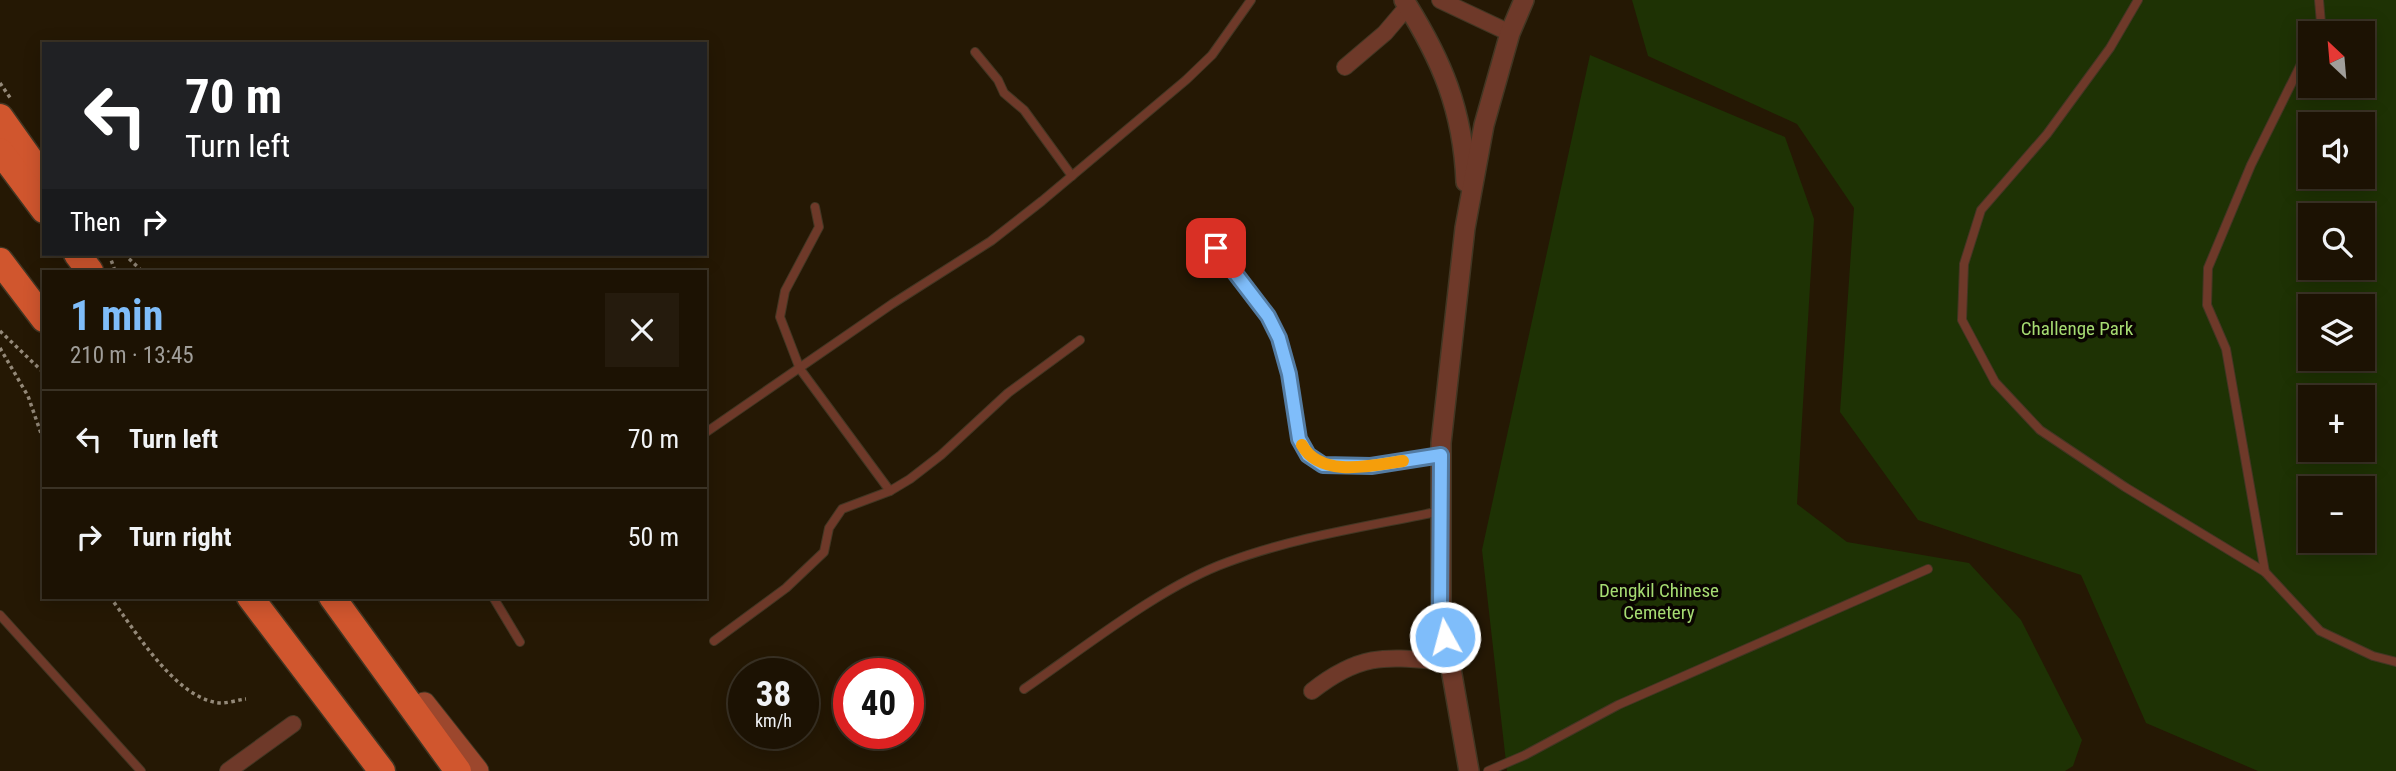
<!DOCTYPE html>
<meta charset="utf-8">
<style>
:root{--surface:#1c1203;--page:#251b0d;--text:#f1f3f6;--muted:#a09e9a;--line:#3a3225;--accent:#7fbdfa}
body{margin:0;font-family:"Roboto Condensed",sans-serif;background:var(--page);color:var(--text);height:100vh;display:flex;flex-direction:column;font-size:26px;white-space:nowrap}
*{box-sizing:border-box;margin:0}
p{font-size:23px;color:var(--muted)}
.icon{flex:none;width:38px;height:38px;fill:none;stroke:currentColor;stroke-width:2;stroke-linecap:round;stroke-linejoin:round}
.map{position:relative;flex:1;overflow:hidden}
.sheet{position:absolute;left:42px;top:270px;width:665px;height:329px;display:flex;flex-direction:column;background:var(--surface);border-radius:0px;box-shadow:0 4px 18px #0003,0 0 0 2px var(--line)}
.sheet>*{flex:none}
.banner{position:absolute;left:42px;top:42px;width:665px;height:214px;border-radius:0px;box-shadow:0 4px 18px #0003,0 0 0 2px var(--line);background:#202124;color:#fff;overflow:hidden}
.needle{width:46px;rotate:334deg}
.tools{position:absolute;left:2298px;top:21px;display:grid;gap:14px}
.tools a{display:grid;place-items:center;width:77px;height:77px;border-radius:0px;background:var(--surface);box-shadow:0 4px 18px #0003,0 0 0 2px var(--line);font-size:35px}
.speed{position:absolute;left:728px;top:658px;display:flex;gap:14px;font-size:35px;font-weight:700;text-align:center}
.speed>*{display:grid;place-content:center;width:91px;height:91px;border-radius:50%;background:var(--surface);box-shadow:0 4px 18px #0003,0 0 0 2px var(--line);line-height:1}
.speed small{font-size:18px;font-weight:400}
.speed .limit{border:10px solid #d22;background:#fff;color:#111}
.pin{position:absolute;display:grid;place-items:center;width:60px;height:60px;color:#fff;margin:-30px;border-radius:14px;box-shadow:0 4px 10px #0006}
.me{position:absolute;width:77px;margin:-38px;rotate:353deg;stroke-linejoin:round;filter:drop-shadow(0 0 5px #0008)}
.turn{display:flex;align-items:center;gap:24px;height:147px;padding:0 28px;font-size:32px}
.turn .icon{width:91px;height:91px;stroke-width:2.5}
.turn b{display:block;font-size:49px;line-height:60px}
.then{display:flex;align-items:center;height:66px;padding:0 28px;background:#0003;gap:14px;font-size:26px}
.round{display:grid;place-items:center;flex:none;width:74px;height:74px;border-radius:0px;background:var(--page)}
.overview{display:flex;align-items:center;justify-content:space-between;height:119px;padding:0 28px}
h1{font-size:42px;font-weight:700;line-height:52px;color:var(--accent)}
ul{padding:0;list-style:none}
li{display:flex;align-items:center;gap:21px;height:98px;padding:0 28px;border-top:2px solid var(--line)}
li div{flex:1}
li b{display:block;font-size:26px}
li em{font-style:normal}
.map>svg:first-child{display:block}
.green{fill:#1e3204;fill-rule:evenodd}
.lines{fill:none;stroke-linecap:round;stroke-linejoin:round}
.service-casing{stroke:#423623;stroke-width:10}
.minor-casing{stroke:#423623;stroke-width:18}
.tertiary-casing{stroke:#423623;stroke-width:22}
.secondary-casing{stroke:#423623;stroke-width:25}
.trunk-casing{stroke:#423623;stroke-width:29}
.path{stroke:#948979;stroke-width:3.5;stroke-dasharray:3.5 3.5;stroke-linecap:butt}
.service{stroke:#6e3929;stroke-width:8}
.minor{stroke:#6e3929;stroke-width:16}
.tertiary{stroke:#6e3929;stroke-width:19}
.secondary{stroke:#9c472d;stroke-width:23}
.trunk{stroke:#d0562e;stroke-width:26}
.route-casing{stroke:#537ba2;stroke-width:18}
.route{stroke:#7fbdfa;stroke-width:12}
.slow{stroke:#f59e0b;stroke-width:12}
.labels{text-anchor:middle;stroke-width:7;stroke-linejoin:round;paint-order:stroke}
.park-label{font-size:19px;fill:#a6db72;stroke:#0a0501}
</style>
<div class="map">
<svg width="2396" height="771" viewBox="0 0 2396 771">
<rect width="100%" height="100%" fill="#251804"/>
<g class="green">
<path d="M1632,0H2396V771H2258L2146,723L2081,575L1918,520L1840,412L1854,208L1797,124L1648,56ZM2310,33H2362V86H2310ZM2310,124H2362V177H2310ZM2310,215H2362V268H2310ZM2310,306H2362V359H2310ZM2310,397H2362V450H2310ZM2310,488H2362V541H2310Z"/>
<polygon points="1590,55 1785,137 1814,219 1797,504 1847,542 1969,563 2021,620 2082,740 2073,766 2065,771 1507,771 1482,550"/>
</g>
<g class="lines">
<g class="service-casing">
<g id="service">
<polyline points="2138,0 2110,48 2047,134 1981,210 1964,264 1962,320 1995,382 2040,430 2125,487 2265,572 2320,631 2373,656 2396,662"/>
<polyline points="2316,33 2321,23 2319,0"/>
<polyline points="975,52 998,80 1004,93 1024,110 1072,176"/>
<polyline points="815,207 819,227 785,291 780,317 800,369 890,491"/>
<polyline points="1216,248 1268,316 1279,338 1289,374 1299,439 1308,455 1323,465 1371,466 1441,455"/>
<polyline points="705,433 892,304 991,241 1042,201 1186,80 1212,55 1251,0"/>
<polyline points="2265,572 2226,349 2207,305 2208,268 2251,165 2310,46"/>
<polyline points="493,597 520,642"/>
<polyline points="0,615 141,771"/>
<polyline points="714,641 786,588 824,552 829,528 842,509 890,491 910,479 941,455 1008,393 1080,340"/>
<path d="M1024,689C1084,648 1161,586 1228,562C1295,537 1370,526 1441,511"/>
<polyline points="1488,771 1525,755 1618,705 1928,569"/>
</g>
</g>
<g class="minor-casing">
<g id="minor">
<polyline points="1440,0 1510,33"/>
<polyline points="1345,67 1385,33 1408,6"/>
<path d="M1312,691C1363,651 1388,657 1449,662"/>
<polyline points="228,771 293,724"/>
</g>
</g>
<g class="tertiary-casing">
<g id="tertiary">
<path d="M1404,0C1442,60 1463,110 1466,182"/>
<polyline points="1469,771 1441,612 1441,443 1465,228 1484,125 1510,33 1524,0"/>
</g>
</g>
<g class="secondary-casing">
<polyline id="secondary" points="424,704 477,771"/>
</g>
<g class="trunk-casing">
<g id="trunk">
<polyline points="0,117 44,179"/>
<polyline points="0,151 44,210"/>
<polyline points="77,254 90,271"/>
<polyline points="0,261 44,319"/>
<polyline points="250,597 382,771"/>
<polyline points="332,597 458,771"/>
</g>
</g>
<g class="path">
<polyline points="0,83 11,99"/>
<polyline points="109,254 115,271"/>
<polyline points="124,254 142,271"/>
<polyline points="0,331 44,373"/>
<polyline points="0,348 28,396 44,442"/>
<path d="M110,597C135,630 172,693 214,702C224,705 236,700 246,699"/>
</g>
<use href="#service" class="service"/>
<use href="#minor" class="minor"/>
<use href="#tertiary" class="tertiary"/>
<use href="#secondary" class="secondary"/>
<use href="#trunk" class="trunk"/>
</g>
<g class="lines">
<g class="route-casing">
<polyline id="route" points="1216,248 1268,316 1279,338 1289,374 1299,439 1308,455 1323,465 1371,466 1441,455 1440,612 1445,637"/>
</g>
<use href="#route" class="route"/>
<path class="slow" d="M1302,445C1320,478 1371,466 1403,461"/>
</g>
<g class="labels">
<g class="park-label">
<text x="2077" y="335">Challenge Park</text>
<text x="1659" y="597">Dengkil Chinese<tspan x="1659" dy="22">Cemetery</tspan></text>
</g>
</g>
</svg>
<div class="tools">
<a><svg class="needle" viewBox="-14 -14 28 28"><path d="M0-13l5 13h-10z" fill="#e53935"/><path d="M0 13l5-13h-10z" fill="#a09e9a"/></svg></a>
<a><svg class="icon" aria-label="sound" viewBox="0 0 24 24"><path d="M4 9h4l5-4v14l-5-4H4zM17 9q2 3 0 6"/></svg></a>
<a><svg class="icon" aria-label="search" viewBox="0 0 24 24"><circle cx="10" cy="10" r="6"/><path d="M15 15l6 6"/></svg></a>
<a><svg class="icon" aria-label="layers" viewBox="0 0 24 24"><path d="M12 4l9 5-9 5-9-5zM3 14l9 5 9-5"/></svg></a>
<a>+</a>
<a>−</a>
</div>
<div class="speed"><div>38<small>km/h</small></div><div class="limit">40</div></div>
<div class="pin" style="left:1216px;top:248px;background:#d93025"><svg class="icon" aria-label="arrive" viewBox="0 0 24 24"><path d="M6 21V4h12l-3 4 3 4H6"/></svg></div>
<svg class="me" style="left:1445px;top:637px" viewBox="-20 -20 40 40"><circle r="17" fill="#7fbdfa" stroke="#fff" stroke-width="3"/><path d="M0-11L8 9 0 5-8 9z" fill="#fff"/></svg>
<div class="banner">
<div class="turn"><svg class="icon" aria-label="left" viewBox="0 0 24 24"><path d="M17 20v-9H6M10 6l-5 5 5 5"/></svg><div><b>70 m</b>Turn left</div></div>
<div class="then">Then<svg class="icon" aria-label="right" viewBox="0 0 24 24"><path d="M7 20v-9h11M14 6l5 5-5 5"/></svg></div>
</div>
<section class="sheet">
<div class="overview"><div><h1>1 min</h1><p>210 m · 13:45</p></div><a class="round"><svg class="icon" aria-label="close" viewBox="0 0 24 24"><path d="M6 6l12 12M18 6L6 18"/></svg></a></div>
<ul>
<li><svg class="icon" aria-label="left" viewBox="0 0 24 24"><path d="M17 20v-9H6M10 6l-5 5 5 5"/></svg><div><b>Turn left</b></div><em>70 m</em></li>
<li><svg class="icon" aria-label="right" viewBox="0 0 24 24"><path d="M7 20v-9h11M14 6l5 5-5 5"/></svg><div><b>Turn right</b></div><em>50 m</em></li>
</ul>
</section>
</div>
